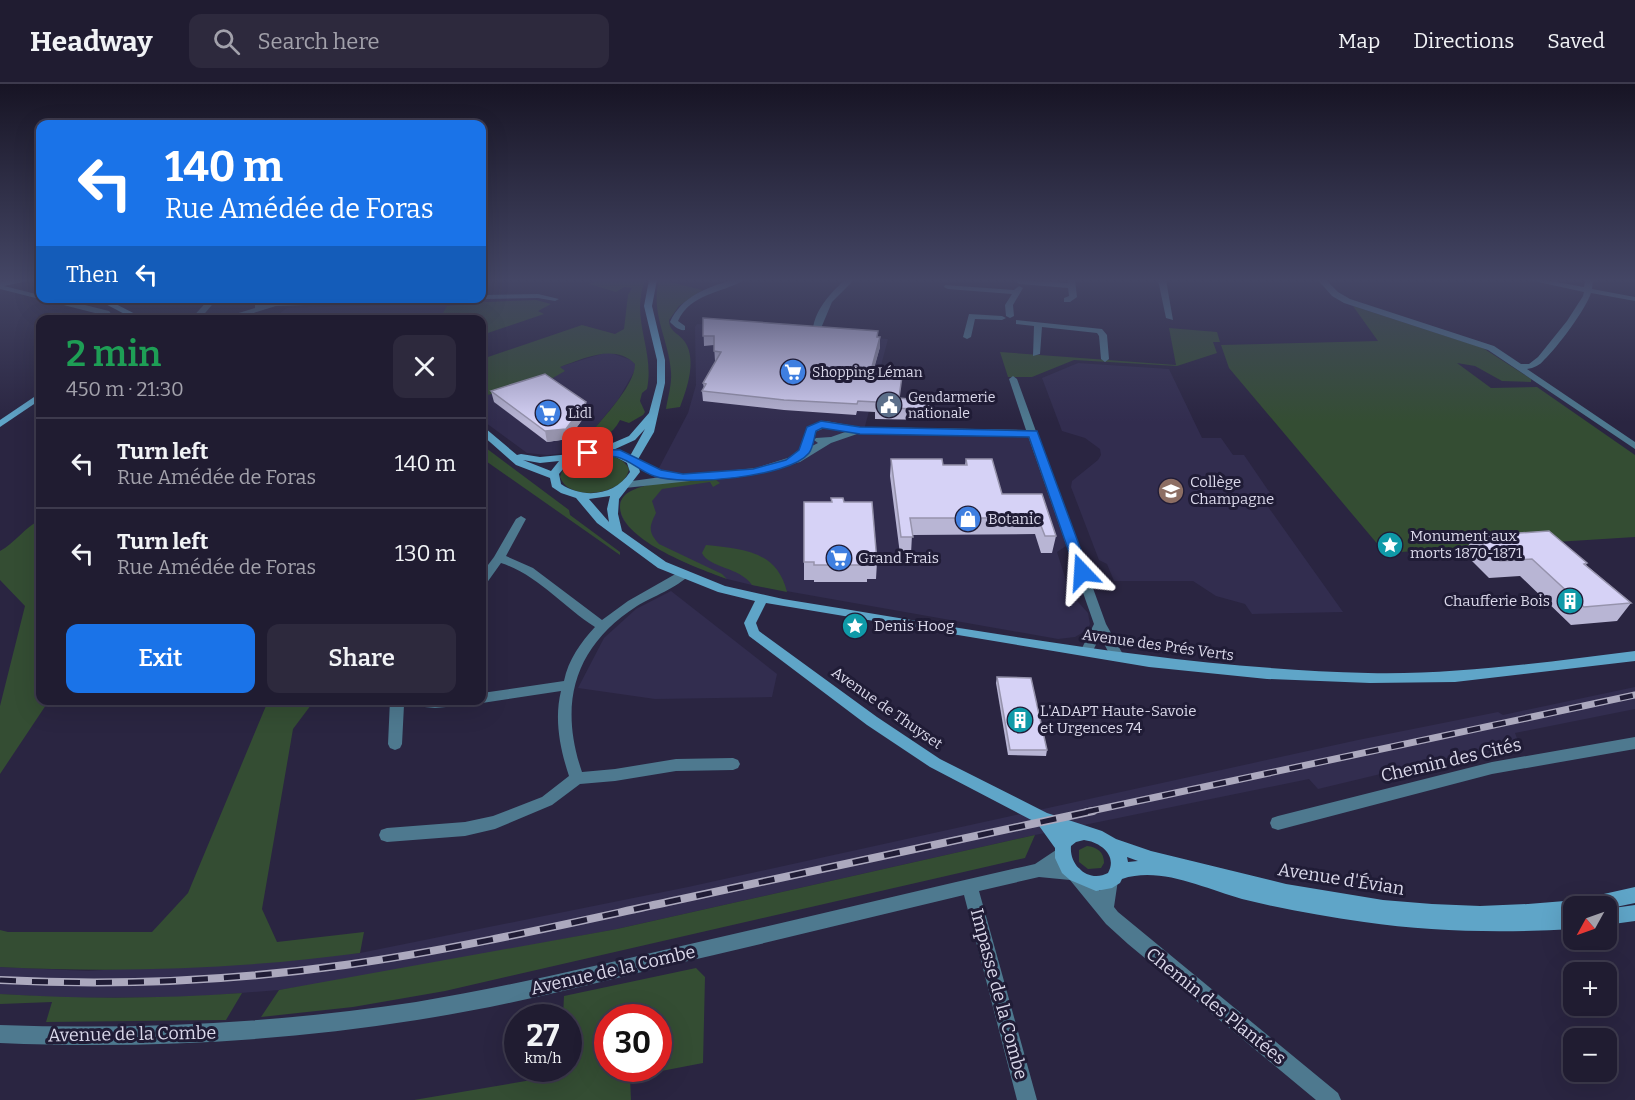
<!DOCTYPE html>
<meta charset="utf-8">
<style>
:root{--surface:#201c31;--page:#2d293d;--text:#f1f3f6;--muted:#a2a1ab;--line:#3d3a4d;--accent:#1a73e8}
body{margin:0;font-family:Bitter,serif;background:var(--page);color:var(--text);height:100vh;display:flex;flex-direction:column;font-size:22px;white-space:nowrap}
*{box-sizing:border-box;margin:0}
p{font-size:20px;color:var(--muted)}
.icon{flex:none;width:33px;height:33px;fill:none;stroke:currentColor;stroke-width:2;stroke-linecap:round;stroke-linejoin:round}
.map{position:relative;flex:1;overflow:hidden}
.side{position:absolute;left:36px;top:231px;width:450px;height:390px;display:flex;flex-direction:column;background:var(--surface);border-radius:12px;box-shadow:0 6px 24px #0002,0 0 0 2px var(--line)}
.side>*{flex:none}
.banner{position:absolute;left:36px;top:36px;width:450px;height:183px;border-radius:12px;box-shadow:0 6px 24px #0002,0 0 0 2px var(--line);background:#1a73e8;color:#fff;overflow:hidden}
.needle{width:39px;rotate:230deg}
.tools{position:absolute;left:1563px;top:812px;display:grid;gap:12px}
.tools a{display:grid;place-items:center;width:54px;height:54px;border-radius:12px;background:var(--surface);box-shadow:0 6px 24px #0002,0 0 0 2px var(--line);font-size:30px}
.speed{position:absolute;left:504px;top:920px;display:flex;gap:12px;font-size:30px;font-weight:700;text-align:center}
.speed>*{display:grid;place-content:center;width:78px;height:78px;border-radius:50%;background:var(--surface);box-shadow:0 6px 24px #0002,0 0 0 2px var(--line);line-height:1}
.speed small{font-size:15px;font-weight:400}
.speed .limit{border:9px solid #d22;background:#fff;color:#111}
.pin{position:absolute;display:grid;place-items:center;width:51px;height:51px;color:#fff;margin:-26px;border-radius:12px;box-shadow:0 3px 9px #0006}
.me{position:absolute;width:66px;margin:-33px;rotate:340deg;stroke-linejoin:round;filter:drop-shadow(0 0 4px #0008)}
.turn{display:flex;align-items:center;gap:21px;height:126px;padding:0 30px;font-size:27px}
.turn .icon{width:78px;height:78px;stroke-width:2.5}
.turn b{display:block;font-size:42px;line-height:51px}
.then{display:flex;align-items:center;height:57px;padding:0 30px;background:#0003;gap:12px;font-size:22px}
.round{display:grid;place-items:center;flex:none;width:63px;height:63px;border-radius:12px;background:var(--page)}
.summary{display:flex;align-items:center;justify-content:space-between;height:102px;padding:0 30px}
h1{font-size:36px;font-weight:600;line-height:45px;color:#1e9e55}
.cta{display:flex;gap:12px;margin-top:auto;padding:12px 30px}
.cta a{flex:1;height:69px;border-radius:12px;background:var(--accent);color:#fff;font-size:24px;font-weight:600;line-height:69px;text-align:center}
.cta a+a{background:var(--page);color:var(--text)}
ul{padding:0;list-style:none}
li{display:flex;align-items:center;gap:18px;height:90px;padding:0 30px;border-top:2px solid var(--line)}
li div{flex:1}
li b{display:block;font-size:22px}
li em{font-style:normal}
header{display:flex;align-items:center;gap:36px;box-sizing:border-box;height:84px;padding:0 30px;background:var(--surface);border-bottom:2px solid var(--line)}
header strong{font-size:28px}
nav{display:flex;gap:33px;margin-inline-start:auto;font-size:21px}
.search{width:420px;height:54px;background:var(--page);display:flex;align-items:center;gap:15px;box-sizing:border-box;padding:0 21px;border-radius:12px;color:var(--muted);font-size:22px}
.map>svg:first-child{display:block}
.built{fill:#322d4f}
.green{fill:#344d33;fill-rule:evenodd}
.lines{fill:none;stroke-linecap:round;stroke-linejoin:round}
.street{fill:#4e798f;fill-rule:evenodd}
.secondary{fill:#5fa5c8;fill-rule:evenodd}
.rail-far1-casing{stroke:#aca9be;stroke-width:7}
.rail-casing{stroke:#aca9be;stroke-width:8}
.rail-far1{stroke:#201c36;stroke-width:4.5;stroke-dasharray:13;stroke-linecap:butt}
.rail{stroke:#201c36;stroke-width:5;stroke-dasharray:16;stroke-linecap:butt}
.wall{fill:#b8b5d4}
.shaded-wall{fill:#9693ac}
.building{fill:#d6d2f6;stroke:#9693ac;stroke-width:1.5}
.route{fill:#1a73e8;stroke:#114b97;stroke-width:1.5}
.labels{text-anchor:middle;stroke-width:6;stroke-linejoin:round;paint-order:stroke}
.far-poi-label{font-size:14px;fill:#dad8ea;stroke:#201c36;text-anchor:start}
.poi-label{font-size:15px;fill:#dad8ea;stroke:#201c36;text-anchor:start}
.street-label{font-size:15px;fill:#dad8ea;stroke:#201c36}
.near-street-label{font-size:18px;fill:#dad8ea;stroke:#201c36}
</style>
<header>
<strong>Headway</strong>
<div class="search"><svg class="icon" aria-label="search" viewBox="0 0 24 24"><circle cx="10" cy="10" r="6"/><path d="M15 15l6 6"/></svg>Search here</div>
<nav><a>Map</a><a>Directions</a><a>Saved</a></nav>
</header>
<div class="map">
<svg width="1635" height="1016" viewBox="0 0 1635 1016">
<rect width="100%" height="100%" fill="#2a2541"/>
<g class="built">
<polygon points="468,219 459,235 271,236 287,224"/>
<polygon points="697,240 888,255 864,346 1033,349 1072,458 1057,468 1070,509 1088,529 1090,540 1087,546 1075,553 1058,555 752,501 727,495 684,478 641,452 624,437 621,431 620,418 627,409 650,401 688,329 696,301 695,243"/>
<polygon points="608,268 631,276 635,280 635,286 618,316 582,360 565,369 547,371 527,369 482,336 482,312 564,287 559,283"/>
<polygon points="1078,279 1169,285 1202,354 1221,354 1233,371 1244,371 1272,412 1261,413 1343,528 1252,530 1245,520 1216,512 1193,497 1114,497 1107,480 1099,476 1071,403 1072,397 1098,376 1101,371 1100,365 1085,354 1062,347 1042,294"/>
<polygon points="671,507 777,590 772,613 655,615 578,604 604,554 636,525"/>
<polygon points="1635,603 1635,625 1515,649 1518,657 1318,705 1309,695 1035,751 617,845 357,894 279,906 191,913 68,914 0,910 0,883 88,887 360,869 688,803 1358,656 1498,628 1503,631"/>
</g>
<g class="green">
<path d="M599,196H645C630,236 655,266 647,305L642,309L640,317L645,328L643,331L629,339L620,336C613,350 599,358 584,361L582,360C596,340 635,304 635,280C614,259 583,275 560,283L565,287L544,299L482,312V275L582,241L615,250L624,245L628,211L632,204L624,203L616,208L589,200Z"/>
<path d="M659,196H670V198L702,206L679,222L669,236C669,248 679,249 685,258C697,276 687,305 680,323L666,325C668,312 672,300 671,288C669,256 650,229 659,196Z"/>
<polygon points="536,216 551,220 538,227 544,230 482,251 482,236 397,235 440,234 447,222 460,221 461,219"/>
<polygon points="1353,222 1483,264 1531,295 1531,298 1502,297 1475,282 1457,279 1491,304 1537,303 1635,371 1635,453 1385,469 1229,284 1221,261 1378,257"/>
<polygon points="1169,244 1217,248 1220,258 1213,258 1217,269 1177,282 1074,276 1032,293 1008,293 1000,268 1176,281"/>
<polygon points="482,361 569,426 570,431 620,468 620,471 483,375 482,380"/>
<path d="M593,371C607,371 622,371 629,385C625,411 569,419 560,393C564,378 579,374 593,371Z"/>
<path d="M716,396L720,399L713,403L710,398L662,405L652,417L656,429C649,443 648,448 659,460L722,490L727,495C700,485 621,457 620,423C620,414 626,409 633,406C657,395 690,398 716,396Z"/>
<path d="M40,436V616L89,617L46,621L0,690V622L25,522L0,496V467C15,459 25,443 40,436Z"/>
<path d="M706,461C742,465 777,466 787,508L752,501C740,483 709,484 702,469Z"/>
<path d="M268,617H314L293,645L262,825L277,858L364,848L360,869C241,885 120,889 0,883V846L8,848H152L188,809Z"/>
<polygon points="1035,751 1025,774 445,907 353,923 261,933 279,906 617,845"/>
<path d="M1087,762C1097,763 1104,768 1104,779L1101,784L1088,785L1079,778V766Z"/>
<path d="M696,884L705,893L703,979L630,993L631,1016H414L561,991L562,984H568V933H563L564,912ZM608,933H658V984H608Z"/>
<path d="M242,909L226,936L46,938L52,918L0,920V910C81,915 161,915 242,909Z"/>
</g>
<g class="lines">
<g class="street">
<polygon points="13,196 33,196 4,202 40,211 40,214 57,214 109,227 113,232 112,236 104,236 103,231 0,205 0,198"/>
<path d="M732,196H744C720,210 691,209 678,237L685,242V246C679,247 674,242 670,238C682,212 706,204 732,196Z"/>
<path d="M845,196H854L832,218L819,249H813C812,229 831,208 845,196Z"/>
<polygon points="1017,196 1068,199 1067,196 1075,196 1077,213 1070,218 1064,218 1064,214 1069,212 1068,204 1020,200 1016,198"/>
<polygon points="1158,196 1166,196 1173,236 1166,234"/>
<path d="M1318,196H1326L1338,208L1350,215L1494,262L1521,280H1529L1538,273L1567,237L1583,212L1584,208L1529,196H1545L1584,203L1585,196H1593L1592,205L1635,213V217L1591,209C1586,225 1557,264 1544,276C1540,281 1534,284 1527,285L1635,358V365L1488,266L1344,219L1332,212Z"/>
<polygon points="945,201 1014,206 1019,202 1023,204 1013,221 1014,232 1010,234 1006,232 1005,221 1012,210 948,205 944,203"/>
<polygon points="538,210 559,215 555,217 538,214 482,215 479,214 482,214 482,211"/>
<polygon points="210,214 218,214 199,236 190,236"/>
<polygon points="372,214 456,214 453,216 276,222 231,236 216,236 255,224 255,218 266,215 280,218"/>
<polygon points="969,230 1002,232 1006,234 1002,236 975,235 971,253 967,255 963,253"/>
<polygon points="1016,236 1102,245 1107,251 1109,275 1105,278 1101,275 1099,252 1097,249 1042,243 1040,270 1033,272 1034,242 1016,240"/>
<path d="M1013,292L1017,295L1106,540L1125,574L1123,577H1113L1100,552L1091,571H1081L1080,568L1094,540L1028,352L860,349L831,359L800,378L756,390L625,404L620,401L625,398L661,393L628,380L627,378L632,375L674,392L756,384L794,372L802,363L808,344L826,337L860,343L1026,346L1009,295ZM827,343L848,347L831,353L816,354L814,356L818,359L812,362L815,348Z"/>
<path d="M521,432L526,435L506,472L533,484L602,536L628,517L679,488L683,487L689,491C678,503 652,513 637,522C575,562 558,618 582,688L615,685L676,675L733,674L738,676L740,680L738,684L733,686L676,687L615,697L580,700L552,721L495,745L465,752L387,758L381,756L379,751L381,746L387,744L465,738L493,732L542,713L569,692C560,665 554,635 561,607L482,619L477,616H482V609L564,597C568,576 581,558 595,543C563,523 538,491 501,479L486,500L482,501V489L494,473L516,435Z"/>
<polygon points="390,616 475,616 473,620 468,621 435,624 404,621 402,660 400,664 395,666 390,664 388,660"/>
<polygon points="1635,653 1635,665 1492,690 1278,746 1272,744 1270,739 1272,734 1278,732 1492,678"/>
<path d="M1062,762L1068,764L1070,769L1068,774L1059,780L1079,784L1100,807L1104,791L1110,789L1116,791L1118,796L1114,823L1118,828L1338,1009L1341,1016H1316L1128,860L1106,840L1070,796L1039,793L979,807L1037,1016H1017L964,811C863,835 763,860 662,883C581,903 500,923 417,936C279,958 140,965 0,959V941C139,946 278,939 416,918C500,904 582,885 664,866C788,838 911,808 1035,780Z"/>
</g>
<g class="secondary">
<path d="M649,196H657L652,222L665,276V299L654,348L637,377L640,388L619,415L618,430L622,447L666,478L725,502L783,515C977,546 1171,584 1368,589C1458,591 1546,578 1635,567V577L1455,598L1370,599L1267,595L1149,583L766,519L756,539L759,547L877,633L940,675L1047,729L1102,747L1116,755L1151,767L1286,800L1383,816L1432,820L1480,822L1528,820L1577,816L1635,803V819L1606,825V822H1574V845C1503,849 1433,848 1364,838C1323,832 1282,825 1242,815C1205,805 1161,782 1122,795L1120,799L1112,804L1096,807L1070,796L1062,789L1055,774V764L1037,739L930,683L867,641L749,552L744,539L755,517L718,508L658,484L597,439L576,414L561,409L552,403L550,394L516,381L482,351V343L485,344L517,371L521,370L540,373L571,370L601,364L629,352L649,329L657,299V276L644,222ZM645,345L630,372L613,366L635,356ZM601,370L616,373L627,379L630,388C615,412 583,415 561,400L559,390C569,376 584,371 601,370ZM523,376L540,379L559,377L551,387ZM610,412L607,425L609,438L589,415ZM1084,756C1100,758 1118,771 1108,789C1090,799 1069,783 1071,762L1076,758ZM1127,773L1138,777L1128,778Z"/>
<polygon points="94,214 104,214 147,236 136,236"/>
<polygon points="40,309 40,316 0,343 0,336"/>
<polygon points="1635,821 1635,837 1606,841 1606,825"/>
</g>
<g class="rail-far1-casing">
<polyline id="rail-far1" points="1086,728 1635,611"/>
</g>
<g class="rail-casing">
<path id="rail" d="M0,896C115,902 230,897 345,881C453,866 561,841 668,818C809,788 951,757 1093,727"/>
</g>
<use href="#rail-far1" class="rail-far1"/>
<use href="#rail" class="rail"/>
</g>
<g class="wall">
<polygon points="703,234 880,253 880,263 872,290 900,314 930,317 928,336 875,335 875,328 857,327 856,331 784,326 703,317 702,307 704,304 703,299 716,277 715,277 714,261 704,262"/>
<polygon points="491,307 588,328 568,355 547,358 494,318"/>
<polygon points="891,375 943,381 965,381 966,375 1002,410 1042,410 1056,452 1052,469 1041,469 1035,450 912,451 911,470 900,470 890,392"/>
<polygon points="804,418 844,418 877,478 876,495 867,495 867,498 814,498 814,496 804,496"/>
<polygon points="1474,452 1587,479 1586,481 1631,519 1617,537 1571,541 1520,492 1489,494 1464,469"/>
<polygon points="997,593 1047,666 1046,672 1008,671 996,599"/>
</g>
<g class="shaded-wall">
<polygon points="880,253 880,263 870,300 870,290"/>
<polygon points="586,318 588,328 568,355 547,358 545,347"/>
</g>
<g class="building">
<polygon points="703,234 878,247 877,253 880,253 870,290 902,292 899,314 930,317 929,325 876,324 876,318 858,317 857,320 784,316 702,307 706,300 703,299 721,268 714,267 714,252 703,252"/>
<polygon points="545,290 586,318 566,345 545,347 491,307"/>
<polygon points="891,375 942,375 943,381 967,381 966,375 992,375 1002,410 1042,410 1056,452 1045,452 1038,434 910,434 913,453 901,453"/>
<polygon points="831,414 843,414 844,418 872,418 877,478 867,478 867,481 814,481 814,478 804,478 804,418 832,418"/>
<polygon points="1549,447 1587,479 1584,480 1631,519 1584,523 1532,475 1500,477 1474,452"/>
<polygon points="997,593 1031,594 1047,666 1010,666"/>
</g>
<linearGradient id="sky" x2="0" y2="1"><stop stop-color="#171424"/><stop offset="0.58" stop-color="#444665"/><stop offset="1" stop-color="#444665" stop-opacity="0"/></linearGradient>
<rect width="1635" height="338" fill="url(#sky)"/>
<path class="route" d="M821,337L860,343L1037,347L1089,488L1082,493L1076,488L1029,353L860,350L822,344L816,347C814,354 813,364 809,369C789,394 683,402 654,392C641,388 630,376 617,373C606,370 591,376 582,369L588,365L620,366L661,386L683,390L753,385L786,376L799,366L807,343Z"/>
<defs>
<g id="supermarket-disc" transform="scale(1.35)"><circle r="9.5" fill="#3f7fe0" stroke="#201c36"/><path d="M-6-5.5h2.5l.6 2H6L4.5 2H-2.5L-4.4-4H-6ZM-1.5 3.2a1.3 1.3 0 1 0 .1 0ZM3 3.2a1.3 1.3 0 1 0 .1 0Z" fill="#fff"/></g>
<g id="civic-disc" transform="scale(1.35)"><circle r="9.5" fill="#5c6f8a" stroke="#201c36"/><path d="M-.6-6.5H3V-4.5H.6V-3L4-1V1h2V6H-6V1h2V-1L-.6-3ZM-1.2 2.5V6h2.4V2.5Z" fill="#fff"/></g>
<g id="school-disc" transform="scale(1.35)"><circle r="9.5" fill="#8d6e63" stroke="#201c36"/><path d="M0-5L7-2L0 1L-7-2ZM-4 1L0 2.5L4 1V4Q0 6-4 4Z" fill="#fff"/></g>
<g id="shop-disc" transform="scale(1.35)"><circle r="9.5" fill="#3f7fe0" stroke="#201c36"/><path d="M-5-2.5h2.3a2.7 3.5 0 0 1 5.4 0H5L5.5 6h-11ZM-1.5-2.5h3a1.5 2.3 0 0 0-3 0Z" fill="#fff"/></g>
<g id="sight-disc" transform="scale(1.35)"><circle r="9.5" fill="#0f9aa8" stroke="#201c36"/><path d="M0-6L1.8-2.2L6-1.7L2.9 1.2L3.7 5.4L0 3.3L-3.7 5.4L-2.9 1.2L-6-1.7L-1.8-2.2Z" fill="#fff"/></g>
<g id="building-disc" transform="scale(1.35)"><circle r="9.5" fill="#0f9aa8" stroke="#201c36"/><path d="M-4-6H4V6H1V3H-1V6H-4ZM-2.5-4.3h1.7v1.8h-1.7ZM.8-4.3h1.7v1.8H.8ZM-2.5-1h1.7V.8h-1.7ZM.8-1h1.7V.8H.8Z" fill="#fff"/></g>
</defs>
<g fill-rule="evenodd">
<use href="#supermarket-disc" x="793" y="288"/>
<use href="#civic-disc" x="889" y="321"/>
<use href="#supermarket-disc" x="548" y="329"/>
<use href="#school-disc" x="1171" y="407"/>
<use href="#shop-disc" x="968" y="435"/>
<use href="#sight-disc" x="1390" y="461"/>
<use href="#supermarket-disc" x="839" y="474"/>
<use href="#building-disc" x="1570" y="517"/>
<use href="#sight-disc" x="855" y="542"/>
<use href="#building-disc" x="1020" y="636"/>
</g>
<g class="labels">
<g class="far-poi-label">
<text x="812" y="293">Shopping Léman</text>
<text x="908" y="318">Gendarmerie<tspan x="908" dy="16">nationale</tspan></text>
<text x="568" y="334">Lidl</text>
</g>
<g class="poi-label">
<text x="1190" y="403">Collège<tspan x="1190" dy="17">Champagne</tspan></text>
<text x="988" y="440">Botanic</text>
<text x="1410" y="457">Monument aux<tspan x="1410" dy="17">morts 1870-1871</tspan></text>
<text x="858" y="479">Grand Frais</text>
<text x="1550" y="522" text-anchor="end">Chaufferie Bois</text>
<text x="874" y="547">Denis Hoog</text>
<text x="1040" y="632">L'ADAPT Haute-Savoie<tspan x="1040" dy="17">et Urgences 74</tspan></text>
</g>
<g class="street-label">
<text transform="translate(1158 561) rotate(8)" y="5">Avenue des Prés Verts</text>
<text transform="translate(887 624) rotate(35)" y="5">Avenue de Thuyset</text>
</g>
<g class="near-street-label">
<text transform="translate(1451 676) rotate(-13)" y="6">Chemin des Cités</text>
<text transform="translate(1341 795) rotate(9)" y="6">Avenue d'Évian</text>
<text transform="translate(613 886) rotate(-13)" y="6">Avenue de la Combe</text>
<text transform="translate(999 910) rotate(75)" y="6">Impasse de la Combe</text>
<text transform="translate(1216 922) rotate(39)" y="6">Chemin des Plantées</text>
<text transform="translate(132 950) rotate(-1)" y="6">Avenue de la Combe</text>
</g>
</g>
</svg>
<div class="tools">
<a><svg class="needle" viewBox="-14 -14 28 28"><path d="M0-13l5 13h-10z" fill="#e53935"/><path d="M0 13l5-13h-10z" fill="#a2a1ab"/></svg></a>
<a>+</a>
<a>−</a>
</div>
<div class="speed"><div>27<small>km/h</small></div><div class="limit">30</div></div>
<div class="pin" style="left:588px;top:369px;background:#d93025"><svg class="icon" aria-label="arrive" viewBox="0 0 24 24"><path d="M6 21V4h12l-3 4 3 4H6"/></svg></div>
<svg class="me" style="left:1082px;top:488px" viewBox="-20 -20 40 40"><path d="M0-17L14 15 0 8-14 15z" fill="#1a73e8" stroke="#fff" stroke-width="4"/></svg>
<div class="banner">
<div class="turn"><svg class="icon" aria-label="left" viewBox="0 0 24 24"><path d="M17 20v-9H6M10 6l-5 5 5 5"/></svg><div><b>140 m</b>Rue Amédée de Foras</div></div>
<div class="then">Then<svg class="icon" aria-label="left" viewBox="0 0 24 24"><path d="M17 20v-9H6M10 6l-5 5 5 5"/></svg></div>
</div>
<section class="side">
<div class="summary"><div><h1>2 min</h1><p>450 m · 21:30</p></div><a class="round"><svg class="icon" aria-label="close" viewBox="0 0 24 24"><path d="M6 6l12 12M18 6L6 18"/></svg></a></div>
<ul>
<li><svg class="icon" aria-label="left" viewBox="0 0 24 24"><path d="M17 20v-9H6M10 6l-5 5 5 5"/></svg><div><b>Turn left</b><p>Rue Amédée de Foras</p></div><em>140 m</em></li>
<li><svg class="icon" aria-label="left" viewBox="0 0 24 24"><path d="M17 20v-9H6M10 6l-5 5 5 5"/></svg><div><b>Turn left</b><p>Rue Amédée de Foras</p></div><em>130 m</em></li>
</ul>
<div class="cta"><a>Exit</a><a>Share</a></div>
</section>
</div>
